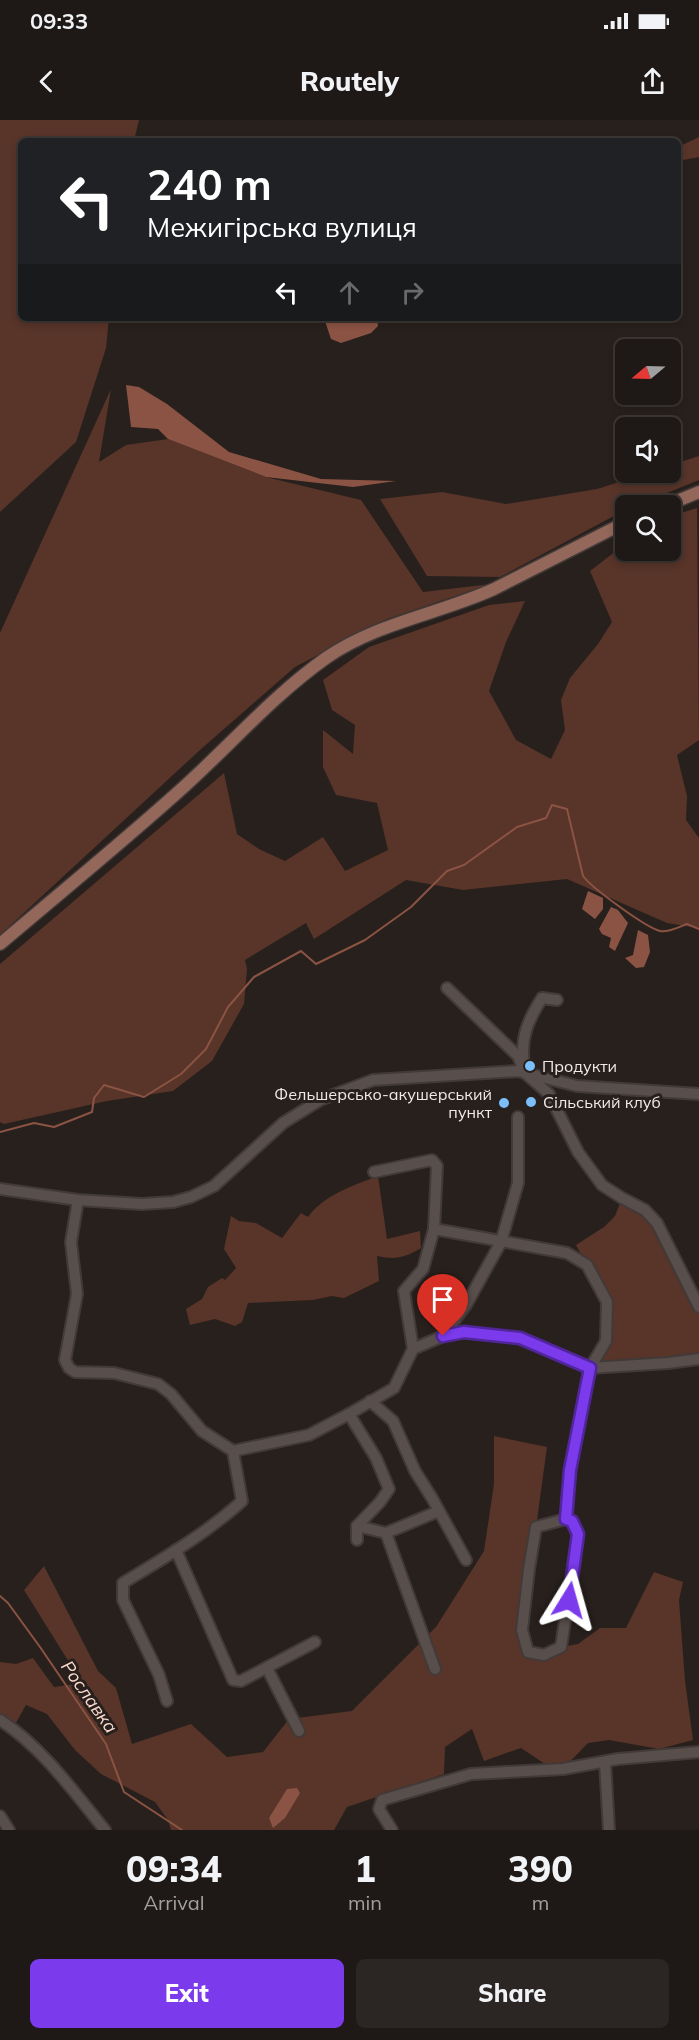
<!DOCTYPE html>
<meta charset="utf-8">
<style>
:root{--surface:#1e1816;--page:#2b2523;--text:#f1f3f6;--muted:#a1a0a1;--line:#3c3735;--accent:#7c3aed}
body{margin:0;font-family:Mulish,sans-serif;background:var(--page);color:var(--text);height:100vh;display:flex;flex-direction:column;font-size:22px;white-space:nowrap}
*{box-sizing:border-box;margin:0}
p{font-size:20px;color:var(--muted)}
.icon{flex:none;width:33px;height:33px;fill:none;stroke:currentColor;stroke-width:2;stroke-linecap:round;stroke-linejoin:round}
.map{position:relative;height:1710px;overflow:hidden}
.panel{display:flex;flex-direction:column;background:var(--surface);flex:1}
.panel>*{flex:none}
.banner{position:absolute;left:18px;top:18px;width:663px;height:183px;border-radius:9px;box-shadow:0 3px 9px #0003,0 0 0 2px var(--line);background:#202124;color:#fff;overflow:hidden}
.needle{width:39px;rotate:251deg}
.fabs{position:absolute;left:615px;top:219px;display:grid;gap:12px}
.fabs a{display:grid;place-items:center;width:66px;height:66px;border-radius:9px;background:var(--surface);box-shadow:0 3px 9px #0003,0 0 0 2px var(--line);font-size:30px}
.pin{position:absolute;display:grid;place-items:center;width:51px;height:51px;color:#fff;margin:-62px -26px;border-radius:50% 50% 50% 0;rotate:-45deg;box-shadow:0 0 6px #0007}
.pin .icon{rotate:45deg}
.me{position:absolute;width:66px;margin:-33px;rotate:8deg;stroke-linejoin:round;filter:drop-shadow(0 0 4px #0008)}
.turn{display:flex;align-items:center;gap:21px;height:126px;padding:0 30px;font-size:27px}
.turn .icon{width:78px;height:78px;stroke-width:2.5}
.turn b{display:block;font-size:42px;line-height:51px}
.lanes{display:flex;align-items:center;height:57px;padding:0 30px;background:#0003;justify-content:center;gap:30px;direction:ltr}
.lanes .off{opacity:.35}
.eta{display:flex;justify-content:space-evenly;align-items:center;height:102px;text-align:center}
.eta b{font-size:36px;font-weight:800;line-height:42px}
.action{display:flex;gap:12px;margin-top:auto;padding:12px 30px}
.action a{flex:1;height:69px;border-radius:9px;background:var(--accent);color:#fff;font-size:24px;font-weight:800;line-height:69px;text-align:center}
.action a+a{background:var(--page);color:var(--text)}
.status{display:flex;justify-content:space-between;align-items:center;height:42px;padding:0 30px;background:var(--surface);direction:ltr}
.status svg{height:16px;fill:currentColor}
header{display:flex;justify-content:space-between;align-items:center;height:78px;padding:0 30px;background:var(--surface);font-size:27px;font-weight:800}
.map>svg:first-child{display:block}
.green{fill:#583429}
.water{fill:#8b5343}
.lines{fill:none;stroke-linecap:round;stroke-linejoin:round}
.stream{stroke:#8b5343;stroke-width:2}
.minor-casing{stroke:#423a38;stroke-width:14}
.major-casing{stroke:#423a38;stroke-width:15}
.minor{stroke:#584e4c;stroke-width:10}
.major{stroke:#94675b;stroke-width:12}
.route-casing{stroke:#51269a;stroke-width:15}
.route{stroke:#7c3aed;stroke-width:10}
.poi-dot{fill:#7cbef9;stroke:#28201d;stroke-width:2}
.labels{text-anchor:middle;stroke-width:6;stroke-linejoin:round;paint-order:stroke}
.poi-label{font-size:16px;fill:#f0eae8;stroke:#28201d;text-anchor:start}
.water-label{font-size:18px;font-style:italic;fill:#fcd8cd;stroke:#28201d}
</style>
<div class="status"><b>09:33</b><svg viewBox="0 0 49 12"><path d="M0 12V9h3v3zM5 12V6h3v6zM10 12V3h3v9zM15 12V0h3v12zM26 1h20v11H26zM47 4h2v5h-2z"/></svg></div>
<header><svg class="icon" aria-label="back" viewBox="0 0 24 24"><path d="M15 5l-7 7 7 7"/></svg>Routely<svg class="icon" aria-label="share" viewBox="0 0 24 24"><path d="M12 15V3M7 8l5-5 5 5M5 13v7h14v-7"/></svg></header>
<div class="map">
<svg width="699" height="1710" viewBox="0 0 699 1710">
<rect width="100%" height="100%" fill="#28201d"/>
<g class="green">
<polygon points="0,0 139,0 134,21 21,21 21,198 109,198 106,228 76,322 0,392"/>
<polygon points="699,17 699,37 683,40 678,36 678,27"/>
<polygon points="111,269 99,342 126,325 168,319 266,357 361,380 423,472 491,464 387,499 295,547 200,630 0,815 0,513"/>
<polygon points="699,336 699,360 637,385 626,386 625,390 500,457 427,456 380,379 442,372 506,384 597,369 648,353 670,352 671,345"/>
<polygon points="697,388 699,620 677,635 687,676 686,700 699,718 699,808 667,803 567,759 463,770 406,760 314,819 306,803 245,840 247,849 244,884 212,941 173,971 107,981 4,1004 0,1002 0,844 224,653 237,714 259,729 285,741 323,717 345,751 388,730 377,683 336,675 323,647 323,610 353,634 355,605 332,590 323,560 369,527 489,485 525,481 506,522 489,571 516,620 551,639 565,610 561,580 570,558 598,524 612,502 590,451 625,424 626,430 670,430 671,396"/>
<path d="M378,1056L387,1119L420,1111L421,1128C404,1138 396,1140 377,1136L379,1161L344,1178L332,1176L313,1180L248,1183L242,1202L235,1206L215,1199L190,1205L186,1189L202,1179L208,1167L222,1158L225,1160L236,1148L224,1129L231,1096L239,1101L256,1103L282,1118L301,1093L308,1097C324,1075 352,1066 378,1056Z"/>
<polygon points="622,1078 645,1090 699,1187 699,1239 590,1248 606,1221 607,1182 576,1125 604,1107 615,1096"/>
<polygon points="494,1316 547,1327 522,1510 528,1532 544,1535 561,1527 578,1524 600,1508 626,1508 654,1452 683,1462 679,1480 685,1561 693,1620 659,1629 609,1620 588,1623 563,1649 554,1650 521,1628 484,1641 472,1609 445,1627 444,1654 347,1687 334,1710 171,1710 168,1700 155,1682 101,1654 75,1630 47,1594 26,1585 13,1608 0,1600 0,1542 16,1544 33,1538 54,1567 82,1563 24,1470 44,1446 98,1551 116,1568 132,1624 191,1604 227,1637 263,1632 289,1599 352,1591 436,1507 484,1431 494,1364"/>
</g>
<g class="water">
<polygon points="324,198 377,198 378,206 371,213 341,223 331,219"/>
<polygon points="126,265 139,267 167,284 229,332 321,359 396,361 353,367 266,357 168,319 158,309 131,307"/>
<polygon points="588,771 603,778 603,789 595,799 582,789"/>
<polygon points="611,787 618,790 628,803 615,831 609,827 611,818 602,814 599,809"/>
<polygon points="638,810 648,815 650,832 644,847 636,848 625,838 633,835"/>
<polygon points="297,1668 300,1673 285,1698 273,1708 269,1698 287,1669"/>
</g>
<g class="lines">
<g class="stream">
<path d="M0,1012L34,1003L54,1007L92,992L94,978L104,965L144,977L181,954L206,929L228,887L254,857L301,831L316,844L365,820L411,787L447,751L464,745L517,707L546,698L552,685L567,689L583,756C592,768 645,807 660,811C668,813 679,807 687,804L699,809"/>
<polyline points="0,1476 8,1483 40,1527 106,1624 124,1672 182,1710"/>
</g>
<g class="minor-casing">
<g id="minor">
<polyline points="447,868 518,936 525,953 549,974 578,1032 602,1065 622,1078 645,1090 657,1103 699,1187"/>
<path d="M524,945C520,918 528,900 542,878L557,880"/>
<polyline points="374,1052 432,1040 437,1046 434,1109 423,1149 404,1171 413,1229"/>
<polyline points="0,1069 78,1080 142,1084 173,1082 191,1077 214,1066 283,1003 320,980 373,960 518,951 577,966 699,974"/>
<polyline points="78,1080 71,1122 77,1174 65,1240 69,1248 75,1252 114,1253 158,1264 171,1274 202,1311 233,1331 309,1315 349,1294 394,1268 413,1229 443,1216 463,1212 520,1218 590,1248 668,1243 699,1239"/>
<polyline points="434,1109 567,1133 587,1145 607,1182 606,1221 590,1248 570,1350 566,1399 536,1407 529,1449 522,1510 528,1532 544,1535 561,1527 578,1414 572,1401 566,1399"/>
<polyline points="443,1216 466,1185 501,1122 518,1063 518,997"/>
<polyline points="370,1281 393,1301 415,1351 432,1378 466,1440"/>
<polyline points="349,1294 376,1338 389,1369 380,1382 357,1406 357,1420"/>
<polyline points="357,1406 386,1413 435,1549"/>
<polyline points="386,1413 439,1391"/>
<polyline points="176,1430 233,1560 241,1561 315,1522"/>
<polyline points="267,1548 299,1611"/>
<path d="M167,1581L159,1555L123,1480V1463C164,1438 207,1413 242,1381L233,1331"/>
<path d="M0,1600C42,1627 74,1672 105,1710"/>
<polyline points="605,1642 609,1710"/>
<polyline points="0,1696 9,1710"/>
<polyline points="392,1710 379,1689 382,1680 471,1654 563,1649 618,1639 699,1632"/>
</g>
</g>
<g class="major-casing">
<g id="major">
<polyline points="665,386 699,372"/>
<path d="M0,824C59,774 119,725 177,673C227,629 271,577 326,538C376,503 439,494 494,469L626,402"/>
</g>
</g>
<use href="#minor" class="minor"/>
<use href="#major" class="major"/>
</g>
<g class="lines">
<g class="route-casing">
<polyline id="route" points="443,1216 464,1212 520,1218 590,1248 570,1350 566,1399 572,1401 578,1414 569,1480"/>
</g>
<use href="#route" class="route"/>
</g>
<g class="poi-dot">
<circle cx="530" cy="946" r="6"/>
<circle cx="531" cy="982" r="6"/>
<circle cx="504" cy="983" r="6"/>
</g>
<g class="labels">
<g class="poi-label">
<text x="542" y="952">Продукти</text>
<text x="492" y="980" text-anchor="end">Фельшерсько-акушерський<tspan x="492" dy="18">пункт</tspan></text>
<text x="543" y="988">Сільський клуб</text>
</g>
<g class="water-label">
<text transform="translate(89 1577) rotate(55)" y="6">Рославка</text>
</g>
</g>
</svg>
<div class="fabs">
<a><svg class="needle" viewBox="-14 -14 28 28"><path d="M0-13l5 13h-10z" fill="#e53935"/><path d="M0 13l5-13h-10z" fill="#a1a0a1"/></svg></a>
<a><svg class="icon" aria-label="sound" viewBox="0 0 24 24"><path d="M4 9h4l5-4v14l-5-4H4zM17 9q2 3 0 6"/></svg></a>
<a><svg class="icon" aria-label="search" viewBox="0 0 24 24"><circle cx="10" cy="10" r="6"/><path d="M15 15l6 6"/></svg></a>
</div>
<div class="pin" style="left:443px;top:1216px;background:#d93025"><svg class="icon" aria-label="arrive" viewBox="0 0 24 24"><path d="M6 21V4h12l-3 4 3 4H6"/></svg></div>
<svg class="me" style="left:569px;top:1480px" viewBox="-20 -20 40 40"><path d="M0-17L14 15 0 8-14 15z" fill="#7c3aed" stroke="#fff" stroke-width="4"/></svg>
<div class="banner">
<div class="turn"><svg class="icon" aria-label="left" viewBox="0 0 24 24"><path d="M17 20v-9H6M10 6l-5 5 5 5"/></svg><div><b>240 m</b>Межигірська вулиця</div></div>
<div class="lanes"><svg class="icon" aria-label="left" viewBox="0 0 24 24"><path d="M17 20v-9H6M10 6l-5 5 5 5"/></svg><svg class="icon off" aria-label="ahead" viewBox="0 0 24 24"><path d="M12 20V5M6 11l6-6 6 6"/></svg><svg class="icon off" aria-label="right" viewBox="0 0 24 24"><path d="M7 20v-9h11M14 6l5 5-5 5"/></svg></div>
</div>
</div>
<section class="panel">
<div class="eta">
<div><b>09:34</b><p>Arrival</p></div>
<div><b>1</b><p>min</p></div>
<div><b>390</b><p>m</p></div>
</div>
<div class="action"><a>Exit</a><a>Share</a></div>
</section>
